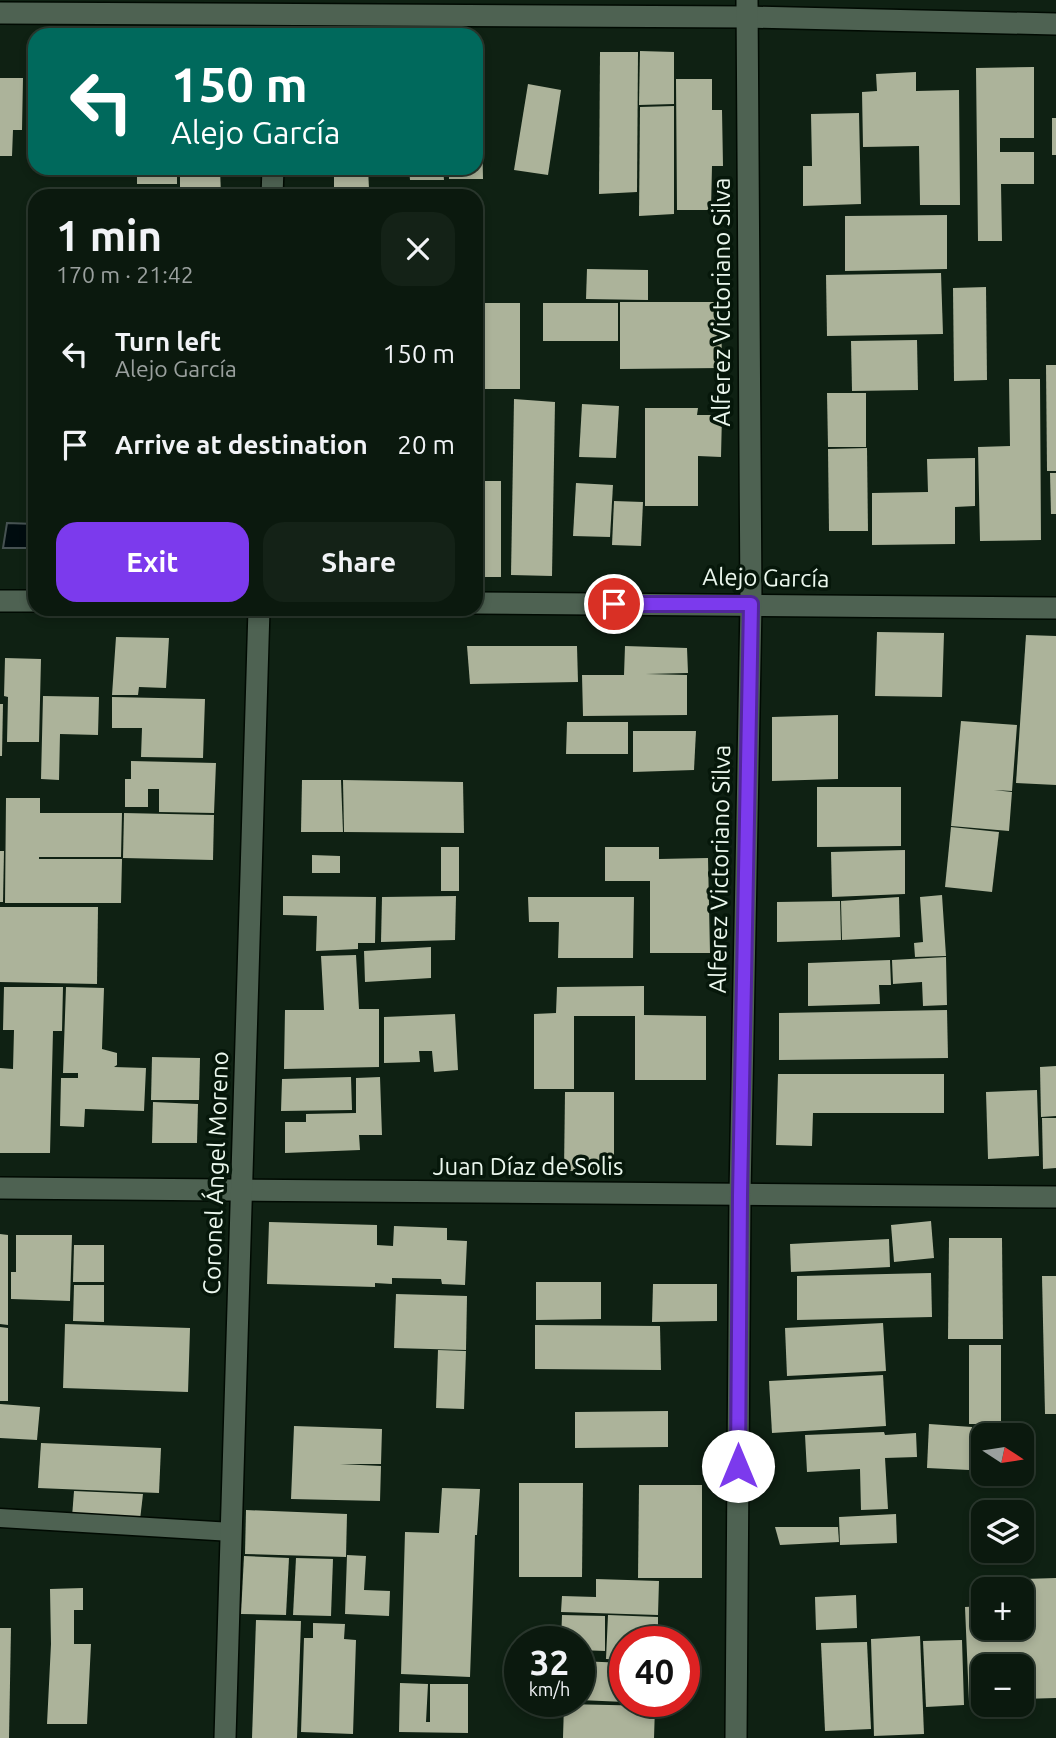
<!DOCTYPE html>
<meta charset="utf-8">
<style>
:root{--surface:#0b190e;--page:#142217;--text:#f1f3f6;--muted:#9aa09e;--line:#2b382e;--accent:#7c3aed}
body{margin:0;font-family:Ubuntu,sans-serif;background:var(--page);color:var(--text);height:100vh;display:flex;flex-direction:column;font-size:26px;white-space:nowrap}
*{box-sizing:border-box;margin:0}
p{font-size:23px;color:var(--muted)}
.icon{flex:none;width:38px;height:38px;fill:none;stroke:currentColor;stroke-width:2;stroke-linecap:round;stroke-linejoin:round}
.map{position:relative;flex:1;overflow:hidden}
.details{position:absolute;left:28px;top:189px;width:455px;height:427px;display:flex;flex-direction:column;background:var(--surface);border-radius:21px;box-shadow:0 4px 10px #0003,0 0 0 2px var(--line)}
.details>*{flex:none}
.banner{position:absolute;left:28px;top:28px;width:455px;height:147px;border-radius:21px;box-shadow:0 4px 10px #0003,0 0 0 2px var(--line);background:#00695c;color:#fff;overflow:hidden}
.needle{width:46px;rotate:102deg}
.fabs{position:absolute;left:971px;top:1423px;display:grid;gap:14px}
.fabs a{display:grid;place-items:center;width:63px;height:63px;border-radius:14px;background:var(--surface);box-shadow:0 4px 10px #0003,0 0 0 2px var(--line);font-size:35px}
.speed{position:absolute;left:504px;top:1626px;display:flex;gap:14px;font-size:35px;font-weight:700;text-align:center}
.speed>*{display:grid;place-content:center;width:91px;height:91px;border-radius:50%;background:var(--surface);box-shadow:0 4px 10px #0003,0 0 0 2px var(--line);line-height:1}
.speed small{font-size:18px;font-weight:400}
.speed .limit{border:10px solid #d22;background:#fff;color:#111}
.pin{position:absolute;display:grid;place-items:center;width:60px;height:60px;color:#fff;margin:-30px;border:4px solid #fff;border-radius:50%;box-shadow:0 2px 7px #0007}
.me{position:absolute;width:77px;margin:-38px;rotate:0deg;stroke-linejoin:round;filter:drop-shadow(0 0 5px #0008)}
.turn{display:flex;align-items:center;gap:24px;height:147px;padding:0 28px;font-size:32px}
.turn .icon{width:91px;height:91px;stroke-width:2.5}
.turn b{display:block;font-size:49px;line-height:60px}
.round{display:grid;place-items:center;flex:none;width:74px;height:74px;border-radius:21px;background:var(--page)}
.head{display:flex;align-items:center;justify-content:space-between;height:119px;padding:0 28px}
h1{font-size:42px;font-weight:700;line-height:52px}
.action{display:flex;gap:14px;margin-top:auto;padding:14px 28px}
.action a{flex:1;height:80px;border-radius:21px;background:var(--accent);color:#fff;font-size:28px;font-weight:700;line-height:80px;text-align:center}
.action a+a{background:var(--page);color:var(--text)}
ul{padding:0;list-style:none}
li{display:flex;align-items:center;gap:21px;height:91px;padding:0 28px}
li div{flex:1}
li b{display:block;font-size:26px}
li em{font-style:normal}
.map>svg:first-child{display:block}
.water{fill:#000c0f;stroke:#465252;stroke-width:2}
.building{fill:#acb39a}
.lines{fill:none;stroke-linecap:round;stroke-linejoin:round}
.service-casing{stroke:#000a02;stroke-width:21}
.minor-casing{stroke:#000a02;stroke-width:24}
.tertiary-casing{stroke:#000a02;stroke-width:24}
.service{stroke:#4e6252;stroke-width:18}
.minor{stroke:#4e6252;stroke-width:21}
.tertiary{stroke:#4e6252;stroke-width:21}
.route-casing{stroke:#51269a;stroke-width:18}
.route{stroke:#7c3aed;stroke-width:12}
.labels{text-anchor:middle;stroke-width:7;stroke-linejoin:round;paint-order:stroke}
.street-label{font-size:24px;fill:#ebf7ed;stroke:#06170a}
</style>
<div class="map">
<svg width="1056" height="1738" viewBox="0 0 1056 1738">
<rect width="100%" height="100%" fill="#0f2113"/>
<polygon class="water" points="7,523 35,524 35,548 3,548"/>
<g class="building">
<polygon points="640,51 674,52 674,104 639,105"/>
<polygon points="600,52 638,52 637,192 599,194"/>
<polygon points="1034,67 1034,138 1000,138 1000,152 1034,152 1034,184 1001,184 1002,241 978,241 976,68"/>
<polygon points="916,72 916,91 959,90 960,205 920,205 919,146 863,147 862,92 877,91 876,74"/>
<polygon points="476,75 481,75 483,179 449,179 449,168 476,168"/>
<polygon points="0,78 23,78 22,130 13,130 12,156 0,156"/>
<polygon points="676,79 712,79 712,110 722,110 723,166 712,166 711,210 677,210"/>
<polygon points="528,84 561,90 548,175 514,170"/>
<polygon points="674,106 674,214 639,216 640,107"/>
<polygon points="859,113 861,204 803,206 803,166 812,166 811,114"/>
<rect x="1052" y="118" width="4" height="37"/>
<rect x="137" y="168" width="40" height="16"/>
<polygon points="180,168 220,168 221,196 180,196"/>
<polygon points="334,168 368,168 369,189 334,192"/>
<polygon points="409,168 443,168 444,180 410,180"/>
<polygon points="947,215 947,269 845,271 845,216"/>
<polygon points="587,269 648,270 648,300 586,299"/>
<polygon points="941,273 943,334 827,336 826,275"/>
<polygon points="986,287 987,380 954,381 953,288"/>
<polygon points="620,302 721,302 722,368 620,369"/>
<rect x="476" y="303" width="44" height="86"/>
<rect x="543" y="303" width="75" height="38"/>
<polygon points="917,340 918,390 852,391 851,341"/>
<polygon points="1046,365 1056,365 1056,471 1047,471"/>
<polygon points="1009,379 1040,379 1041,540 980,541 978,447 1010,446"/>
<polygon points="827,393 866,393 866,447 828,447"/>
<polygon points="514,399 555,402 552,576 511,575"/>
<polygon points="582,404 619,406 616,458 579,457"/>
<polygon points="645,408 698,408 697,415 722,415 721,457 698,456 698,506 645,506"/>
<polygon points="867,448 868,531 829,531 828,449"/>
<polygon points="975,458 975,506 955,507 955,544 872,545 872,493 928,492 927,459"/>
<polygon points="1050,473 1056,473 1056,514 1051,514"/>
<rect x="476" y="481" width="25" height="96"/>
<polygon points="576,483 613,485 610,537 573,536"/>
<polygon points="614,501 643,502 641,546 612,545"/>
<polygon points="877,632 944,633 942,697 875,696"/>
<polygon points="1026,635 1056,636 1056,785 1016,783"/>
<polygon points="116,637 169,638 166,688 139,687 138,695 112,695"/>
<polygon points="467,646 577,646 578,682 470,684"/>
<polygon points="625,646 687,648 688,673 646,674 687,675 687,715 583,716 582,675 624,675"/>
<polygon points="5,658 41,659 39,742 7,742 8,697 4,696"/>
<polygon points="43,696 99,697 98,735 60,734 59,780 41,779"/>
<polygon points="112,697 205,699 203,758 141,757 142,728 112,728"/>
<polygon points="0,704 3,704 2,756 0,756"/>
<polygon points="838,715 838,779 772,781 772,717"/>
<polygon points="961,721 1017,725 1012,791 994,790 1012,792 1009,831 951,826"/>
<polygon points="567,722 628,722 628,754 566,754"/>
<polygon points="633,731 696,731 694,770 633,772"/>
<polygon points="131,761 216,763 214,813 159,812 159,789 148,789 148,807 125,807 125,779 131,779"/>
<polygon points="302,780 341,780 343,832 301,832"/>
<polygon points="343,780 463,782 464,833 344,832"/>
<polygon points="817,787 901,787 901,846 817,847"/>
<polygon points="6,798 40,798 40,813 122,813 121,857 39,857 39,859 122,859 121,903 5,903"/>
<polygon points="124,813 214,815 213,860 123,858"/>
<polygon points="951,827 999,832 992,892 945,887"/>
<rect x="441" y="847" width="18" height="44"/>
<polygon points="605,847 659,847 659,859 708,858 710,953 650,953 650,881 605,881"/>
<polygon points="905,850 905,894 832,897 831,852"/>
<polygon points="0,851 4,851 3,902 0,902"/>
<polygon points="312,855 340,856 340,873 312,873"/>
<polygon points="942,895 946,956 915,957 914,943 923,942 920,897"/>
<polygon points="283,896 376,897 375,943 358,943 358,949 316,951 317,916 283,915"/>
<polygon points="456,896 455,940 381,942 382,897"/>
<polygon points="528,897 634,897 633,958 558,958 559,922 529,922"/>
<polygon points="899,897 900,937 842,940 841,901"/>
<polygon points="840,901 841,940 777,942 777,902"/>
<polygon points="0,907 98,907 97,984 0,982"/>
<polygon points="431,947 431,978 365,982 364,951"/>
<polygon points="356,955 359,1009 379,1009 379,1067 284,1069 285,1010 324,1010 321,956"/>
<polygon points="946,957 947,1005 923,1006 922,982 893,984 892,960"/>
<polygon points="890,960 891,985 879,985 880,1004 808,1006 808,963"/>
<polygon points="644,986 644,1015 706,1016 706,1080 635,1080 635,1016 574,1016 574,1089 534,1089 534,1014 556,1013 557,987"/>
<polygon points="4,987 63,987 62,1031 53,1031 50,1153 0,1153 0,1068 13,1069 14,1030 3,1030"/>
<polygon points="66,987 104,988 102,1049 117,1053 117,1065 114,1067 146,1068 144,1111 85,1109 84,1127 60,1126 61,1078 78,1078 78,1073 63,1073"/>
<polygon points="947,1010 948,1058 779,1060 779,1013"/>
<polygon points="455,1014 458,1070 434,1072 432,1051 419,1051 420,1062 384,1063 384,1017"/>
<polygon points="152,1057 200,1058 199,1100 151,1100"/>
<polygon points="1056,1066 1056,1116 1041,1117 1040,1067"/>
<polygon points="778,1074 944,1074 944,1113 813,1113 812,1146 776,1145"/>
<polygon points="351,1077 352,1110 281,1111 282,1079"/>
<polygon points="380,1077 382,1135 359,1135 360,1150 285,1153 285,1122 306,1122 306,1114 356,1113 356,1078"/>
<polygon points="1037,1090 1039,1156 988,1159 986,1092"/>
<polygon points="565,1092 614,1092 614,1171 564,1171"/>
<polygon points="153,1102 198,1104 197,1143 152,1143"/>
<polygon points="1042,1118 1056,1118 1056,1168 1043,1169"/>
<polygon points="931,1221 934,1258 894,1262 891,1225"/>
<polygon points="269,1222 377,1225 377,1245 393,1246 394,1226 447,1228 447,1240 467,1241 465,1285 442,1284 441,1279 392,1278 392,1284 375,1283 375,1287 267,1284"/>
<polygon points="0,1234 8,1235 8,1325 0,1324"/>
<polygon points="16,1235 72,1235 70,1301 11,1299 11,1272 16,1272"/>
<polygon points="949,1238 1002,1238 1003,1339 948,1339"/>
<polygon points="889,1239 890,1267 791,1272 790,1244"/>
<polygon points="74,1245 104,1245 104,1282 73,1282"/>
<polygon points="931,1273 932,1317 797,1320 797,1276"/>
<polygon points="1042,1276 1056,1276 1056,1414 1045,1414"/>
<polygon points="536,1282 601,1282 601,1319 536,1320"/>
<polygon points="653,1284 717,1284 717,1321 652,1322"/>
<polygon points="74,1285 104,1285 104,1322 73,1321"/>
<polygon points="396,1294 467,1296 466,1350 394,1348"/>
<polygon points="883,1323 886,1371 787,1376 785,1328"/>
<polygon points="65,1324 190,1328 188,1392 63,1388"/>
<polygon points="535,1325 660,1326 661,1370 535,1369"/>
<polygon points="0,1327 8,1328 8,1401 0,1401"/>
<rect x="969" y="1345" width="32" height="79"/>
<polygon points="438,1350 466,1351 464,1409 436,1408"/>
<polygon points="883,1375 886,1426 772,1433 769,1381"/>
<polygon points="0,1404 40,1407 37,1440 0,1438"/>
<polygon points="668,1411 668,1447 575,1448 575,1412"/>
<polygon points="929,1424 972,1427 969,1470 927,1468"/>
<polygon points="294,1426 382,1429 381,1464 340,1464 381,1466 380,1501 291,1499"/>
<polygon points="884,1432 885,1435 916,1433 917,1457 885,1458 888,1509 861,1510 860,1469 807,1472 805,1435"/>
<polygon points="41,1443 161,1448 159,1493 38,1488"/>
<polygon points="519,1483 583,1483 582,1577 519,1577"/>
<polygon points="639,1485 702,1485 702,1578 638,1578"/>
<polygon points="442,1488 480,1489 477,1535 475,1535 470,1677 401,1674 405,1532 439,1533"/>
<polygon points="74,1491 143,1494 140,1520 72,1517"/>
<polygon points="246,1510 347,1514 346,1557 245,1554"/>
<polygon points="896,1514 897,1543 840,1545 839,1517"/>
<polygon points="775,1527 838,1527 839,1542 780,1545"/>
<polygon points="347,1555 366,1556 364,1590 390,1591 389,1616 345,1614"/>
<polygon points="244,1556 289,1558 286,1615 241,1614"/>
<polygon points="296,1558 333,1559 331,1616 293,1615"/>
<polygon points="1056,1578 1056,1698 1022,1699 1022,1666 984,1666 984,1701 969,1702 965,1607 984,1606 984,1628 1022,1628 1022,1589 991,1589 991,1580"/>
<polygon points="596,1579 659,1581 658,1615 561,1612 562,1596 596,1597"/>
<polygon points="83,1588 83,1610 74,1610 74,1644 91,1644 87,1724 47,1724 51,1644 50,1589"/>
<polygon points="856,1595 857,1628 816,1630 815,1597"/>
<polygon points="562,1615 605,1616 605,1651 579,1650 579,1642 561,1642"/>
<polygon points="608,1615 658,1617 658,1642 625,1642 625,1660 606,1659"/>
<polygon points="256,1620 301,1621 297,1738 252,1738"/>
<polygon points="313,1623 345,1624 344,1639 356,1640 353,1734 301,1732 304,1638 313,1638"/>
<polygon points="0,1628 11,1628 9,1738 0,1738"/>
<polygon points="920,1636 924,1734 874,1736 871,1639"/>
<polygon points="962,1640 964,1705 926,1707 923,1641"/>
<polygon points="867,1642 871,1729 825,1731 821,1643"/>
<polygon points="579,1661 625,1663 625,1702 579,1700"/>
<polygon points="400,1683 428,1684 426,1722 430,1722 430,1684 468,1684 468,1733 399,1732"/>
<polygon points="564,1704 655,1706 654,1738 563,1738"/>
</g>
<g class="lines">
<g class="service-casing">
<polyline id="service" points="0,1518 232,1532"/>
</g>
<g class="minor-casing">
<g id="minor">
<polyline points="0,13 747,17 1056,24"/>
<polyline points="272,196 273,168"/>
<polyline points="0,601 35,601"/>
<polyline points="476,603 1056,608"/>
<polyline points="0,1188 1056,1197"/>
<polyline points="225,1738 259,609"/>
</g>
</g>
<g class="tertiary-casing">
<polyline id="tertiary" points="736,1738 740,1195 751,604 747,0"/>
</g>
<use href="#service" class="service"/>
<use href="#minor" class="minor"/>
<use href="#tertiary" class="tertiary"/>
</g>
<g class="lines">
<g class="route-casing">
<polyline id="route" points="614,604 751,604 740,1195 738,1466"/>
</g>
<use href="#route" class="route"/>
</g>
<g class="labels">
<g class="street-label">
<text transform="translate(722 302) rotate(-90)" y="8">Alferez Victoriano Silva</text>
<text transform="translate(766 578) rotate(1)" y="8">Alejo García</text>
<text transform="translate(720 869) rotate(-89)" y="8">Alferez Victoriano Silva</text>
<text x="528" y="1175">Juan Díaz de Solis</text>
<text transform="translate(216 1173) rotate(-88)" y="8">Coronel Ángel Moreno</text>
</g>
</g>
</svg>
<div class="fabs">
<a><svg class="needle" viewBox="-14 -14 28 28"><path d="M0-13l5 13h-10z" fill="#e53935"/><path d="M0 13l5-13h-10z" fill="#9aa09e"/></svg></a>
<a><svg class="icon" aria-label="layers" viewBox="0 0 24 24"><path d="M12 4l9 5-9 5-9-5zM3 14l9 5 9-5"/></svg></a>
<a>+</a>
<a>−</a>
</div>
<div class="speed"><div>32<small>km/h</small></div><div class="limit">40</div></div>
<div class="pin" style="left:614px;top:604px;background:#d93025"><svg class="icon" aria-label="arrive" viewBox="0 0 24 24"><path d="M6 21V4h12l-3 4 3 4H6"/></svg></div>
<svg class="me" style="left:738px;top:1466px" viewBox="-20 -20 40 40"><circle r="19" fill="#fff"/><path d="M0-13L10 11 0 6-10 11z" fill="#7c3aed"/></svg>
<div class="banner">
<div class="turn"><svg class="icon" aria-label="left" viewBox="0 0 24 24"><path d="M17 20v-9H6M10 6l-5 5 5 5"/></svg><div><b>150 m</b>Alejo García</div></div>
</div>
<section class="details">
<div class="head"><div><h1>1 min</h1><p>170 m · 21:42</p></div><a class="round"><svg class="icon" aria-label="close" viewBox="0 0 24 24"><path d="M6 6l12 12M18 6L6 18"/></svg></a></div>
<ul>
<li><svg class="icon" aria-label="left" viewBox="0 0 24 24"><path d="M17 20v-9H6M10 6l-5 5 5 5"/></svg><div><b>Turn left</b><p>Alejo García</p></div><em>150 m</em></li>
<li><svg class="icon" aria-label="arrive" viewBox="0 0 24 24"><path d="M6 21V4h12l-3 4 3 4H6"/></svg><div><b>Arrive at destination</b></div><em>20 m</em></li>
</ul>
<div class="action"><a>Exit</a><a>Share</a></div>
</section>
</div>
